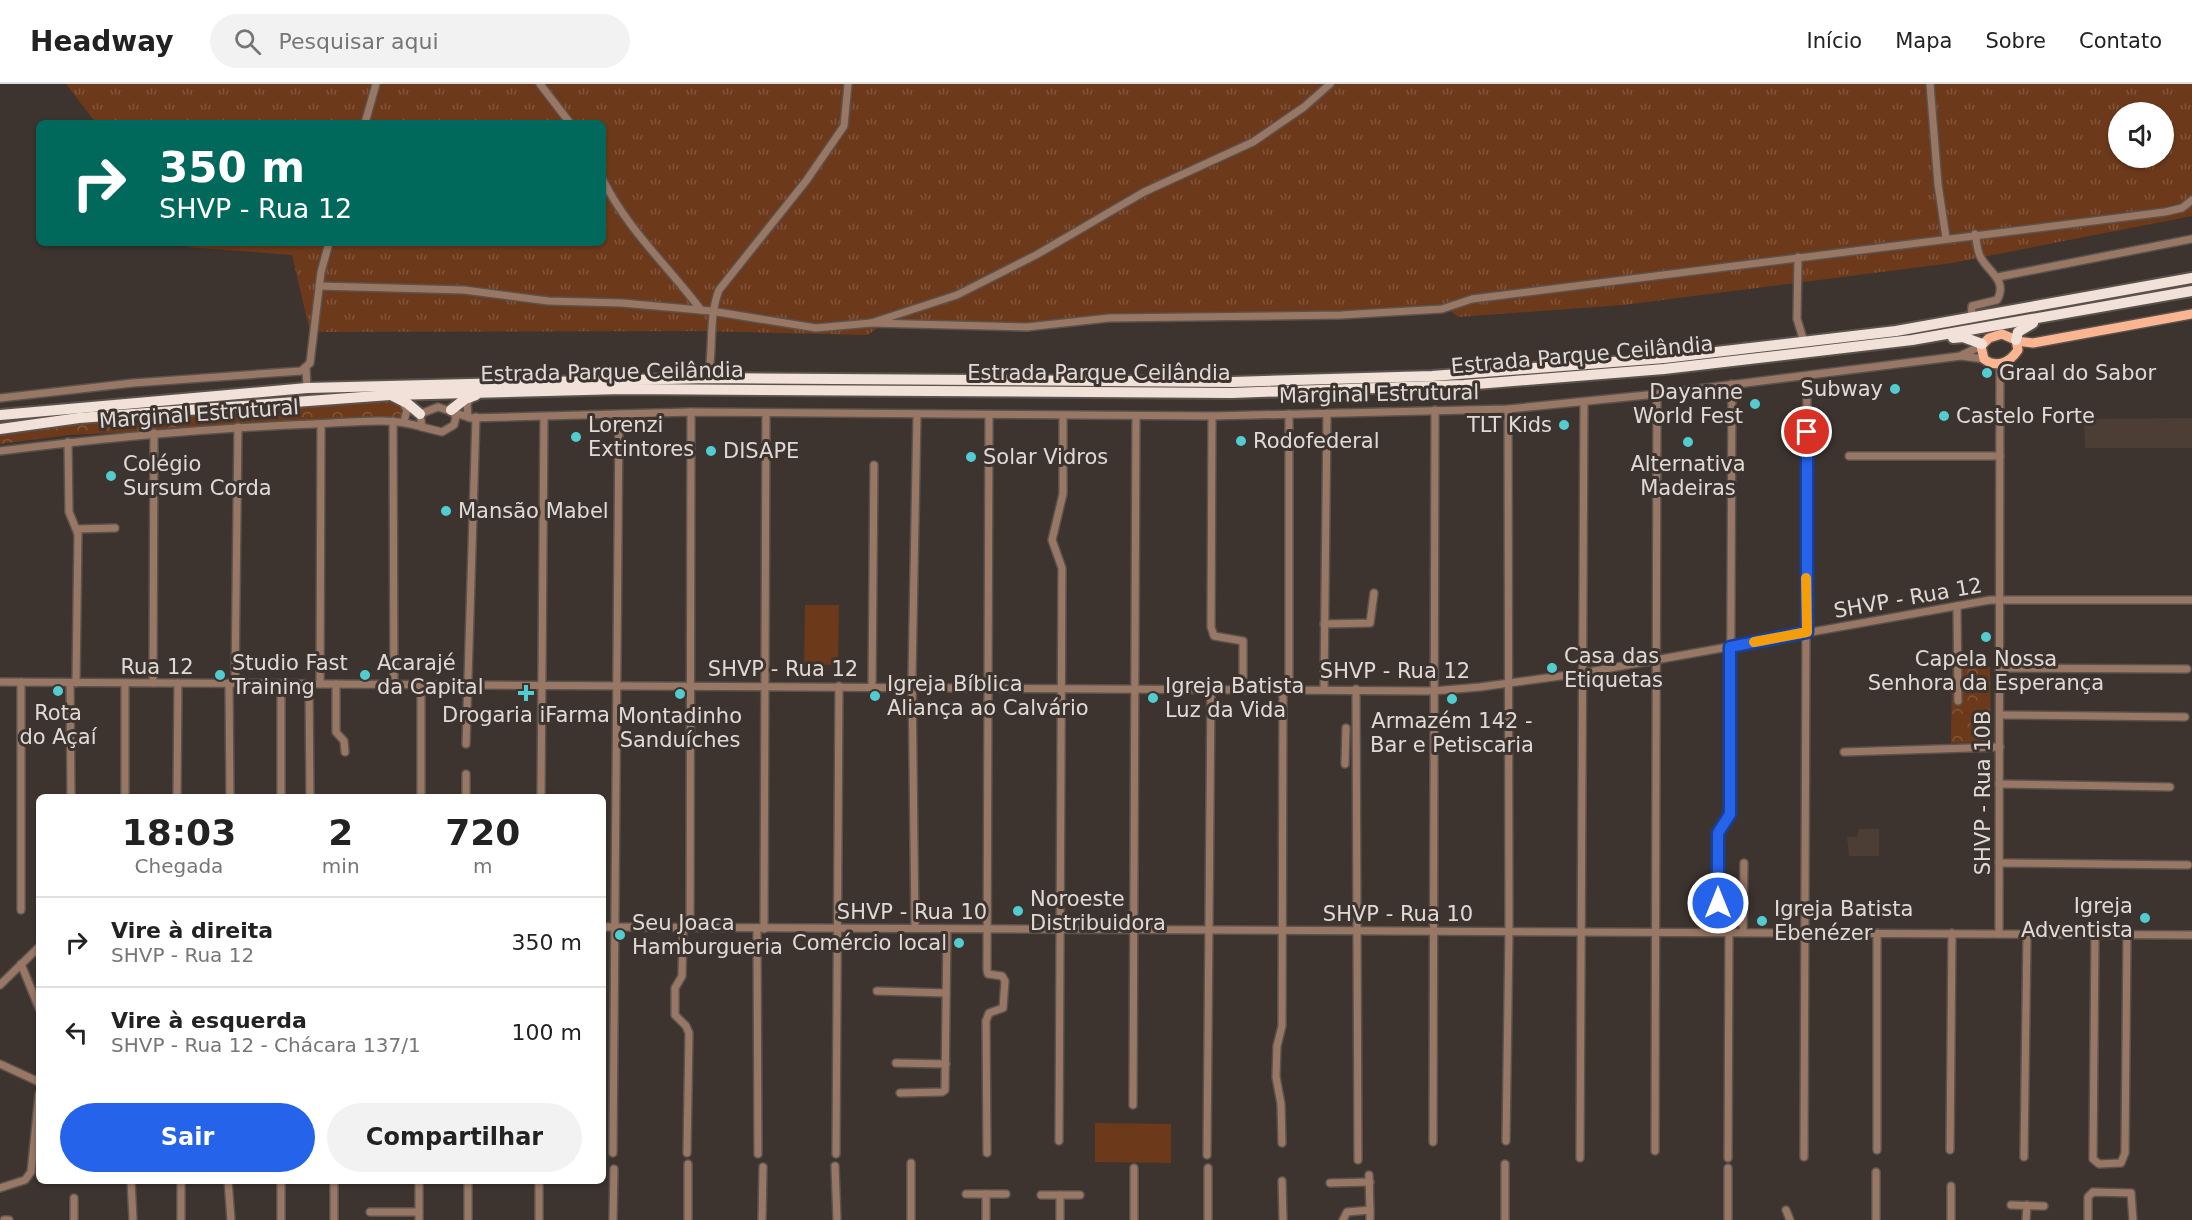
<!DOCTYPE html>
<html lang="pt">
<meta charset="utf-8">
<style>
:root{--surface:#fff;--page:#f2f2f2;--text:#222;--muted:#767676;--line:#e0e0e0;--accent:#2563eb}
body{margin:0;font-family:"DejaVu Sans",sans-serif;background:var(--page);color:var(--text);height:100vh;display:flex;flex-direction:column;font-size:22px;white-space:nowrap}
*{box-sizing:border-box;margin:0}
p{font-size:20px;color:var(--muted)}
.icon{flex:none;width:33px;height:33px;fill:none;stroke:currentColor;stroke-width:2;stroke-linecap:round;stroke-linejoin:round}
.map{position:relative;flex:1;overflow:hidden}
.side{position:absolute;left:36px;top:710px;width:570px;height:390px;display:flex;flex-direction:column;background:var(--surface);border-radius:9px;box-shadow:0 2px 4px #0004}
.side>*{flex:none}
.banner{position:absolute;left:36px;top:36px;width:570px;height:126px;border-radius:9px;box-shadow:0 2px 4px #0004;background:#00695c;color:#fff;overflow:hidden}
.fabs{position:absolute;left:2108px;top:18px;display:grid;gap:12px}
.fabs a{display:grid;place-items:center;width:66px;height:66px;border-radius:50%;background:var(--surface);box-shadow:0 2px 4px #0004;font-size:30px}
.pin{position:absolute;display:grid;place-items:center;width:51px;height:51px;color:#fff;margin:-26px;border:3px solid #fff;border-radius:50%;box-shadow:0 2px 6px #0007}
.me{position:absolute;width:66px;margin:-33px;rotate:0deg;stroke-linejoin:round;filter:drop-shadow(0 0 4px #0008)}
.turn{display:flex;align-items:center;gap:21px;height:126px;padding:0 24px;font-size:27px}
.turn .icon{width:78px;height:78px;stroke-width:2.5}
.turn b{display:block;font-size:42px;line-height:51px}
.eta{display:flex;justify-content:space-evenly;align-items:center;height:102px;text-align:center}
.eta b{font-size:36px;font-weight:800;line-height:42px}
.primary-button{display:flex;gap:12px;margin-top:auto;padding:12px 24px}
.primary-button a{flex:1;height:69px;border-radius:36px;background:var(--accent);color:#fff;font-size:24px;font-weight:800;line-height:69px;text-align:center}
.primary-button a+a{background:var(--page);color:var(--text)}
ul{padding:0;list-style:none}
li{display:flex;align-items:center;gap:18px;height:90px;padding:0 24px;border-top:2px solid var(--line)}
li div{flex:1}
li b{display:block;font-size:22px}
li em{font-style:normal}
header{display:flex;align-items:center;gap:36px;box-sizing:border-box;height:84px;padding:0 30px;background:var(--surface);border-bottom:2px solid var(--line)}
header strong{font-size:28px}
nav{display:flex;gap:33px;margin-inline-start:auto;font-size:21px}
.search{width:420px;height:54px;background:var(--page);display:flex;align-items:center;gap:15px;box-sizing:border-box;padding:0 21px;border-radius:33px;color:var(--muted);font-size:22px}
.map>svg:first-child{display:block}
.built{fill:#4c3d35}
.grass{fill:url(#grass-tufts);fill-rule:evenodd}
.park{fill:url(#park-crowns)}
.pitch{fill:#6d391b}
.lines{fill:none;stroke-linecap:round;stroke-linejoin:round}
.minor-casing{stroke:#5a524d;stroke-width:10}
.major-casing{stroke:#5a524d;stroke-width:12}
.highway-casing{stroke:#5a524d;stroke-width:14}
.minor{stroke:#997765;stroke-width:7}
.major{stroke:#fcb591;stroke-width:9}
.highway{stroke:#f2e1d8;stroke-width:10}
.route-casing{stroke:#184099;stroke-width:15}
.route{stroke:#2563eb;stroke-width:10}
.slow{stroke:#f59e0b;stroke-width:10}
.poi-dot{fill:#52ccd1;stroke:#3d342f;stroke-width:2}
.labels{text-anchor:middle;stroke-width:6;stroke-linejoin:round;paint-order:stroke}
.street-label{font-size:21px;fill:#e0dad7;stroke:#3d342f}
.poi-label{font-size:21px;fill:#e0dad7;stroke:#3d342f;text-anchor:start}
</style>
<header>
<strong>Headway</strong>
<div class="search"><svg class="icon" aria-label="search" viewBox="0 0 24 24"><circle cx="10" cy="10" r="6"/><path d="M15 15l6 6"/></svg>Pesquisar aqui</div>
<nav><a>Início</a><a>Mapa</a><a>Sobre</a><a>Contato</a></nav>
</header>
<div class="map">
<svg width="2192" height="1136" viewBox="0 0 2192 1136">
<defs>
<pattern id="grass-tufts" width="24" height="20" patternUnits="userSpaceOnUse" patternTransform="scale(1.5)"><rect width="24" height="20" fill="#6d391b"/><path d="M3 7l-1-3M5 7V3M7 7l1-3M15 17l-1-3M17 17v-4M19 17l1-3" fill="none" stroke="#82553b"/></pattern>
<pattern id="park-crowns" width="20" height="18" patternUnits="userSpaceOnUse" patternTransform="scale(1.5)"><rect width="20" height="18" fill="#6d391b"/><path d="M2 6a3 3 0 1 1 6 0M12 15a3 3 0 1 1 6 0" fill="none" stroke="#82553b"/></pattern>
</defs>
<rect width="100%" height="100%" fill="#3d342f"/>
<g class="built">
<polygon points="2192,334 2192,364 2085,364 2084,335"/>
<polygon points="1859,745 1879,745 1879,772 1849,772 1847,753 1857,753"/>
</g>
<path class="grass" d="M66,0H2192V132L1952,179L1623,221L1458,233L1443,221L1277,230H1113L1048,239L889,237L867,251L701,247L310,248L292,171L188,163L186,159H603V39H96ZM2118,28H2163V74H2118Z"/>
<g class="park">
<path d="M388,318L398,321L404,328L399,335L69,351L0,360V349C129,334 258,324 388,318Z"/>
<polygon points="1952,583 1990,583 1991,658 1951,659"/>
</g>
<g class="pitch">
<polygon points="805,521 839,521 838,581 804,580"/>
<polygon points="1095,1039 1171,1040 1171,1079 1095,1078"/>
</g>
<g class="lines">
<g class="minor-casing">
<g id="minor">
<polyline points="540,0 570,39"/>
<polyline points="1930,0 1938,100 1946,154"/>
<polyline points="365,39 376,0"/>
<path d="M603,96C628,146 668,182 701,226"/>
<polyline points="1798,173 1797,235 1804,258"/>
<polyline points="1998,193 2192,155"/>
<polyline points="319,202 464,206 548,217 622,219 711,227 816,244 871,239 957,211 1036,171 1144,108 1253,58 1304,23 1330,0"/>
<path d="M1971,235L1972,222L1997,216C2008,197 1989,188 1981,174C1977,168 1977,158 1975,150"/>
<polyline points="871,239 1027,243 1109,234 1341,231 1442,225 1472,215 2165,128 2182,124 2192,116"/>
<polyline points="1962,271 1981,262"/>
<polyline points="306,284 307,304"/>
<path d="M708,294C714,263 708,235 719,206L806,97L844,42L848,0"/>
<polyline points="0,314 133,299 301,287 310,279 321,188 329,159"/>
<polyline points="403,319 407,326 404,337"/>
<polygon points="438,323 453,328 456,333 454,341 442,348 422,343 420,330"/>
<polyline points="453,328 470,334 691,328 1212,332 1508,325 1657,310 1961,272 1984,275"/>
<polyline points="1212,332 1211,543 1214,552 1243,557 1243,605"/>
<polyline points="468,333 467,320 471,313"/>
<polyline points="393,337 394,600"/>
<polyline points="68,358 69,428 78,450 76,599"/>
<path d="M0,367C104,354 208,344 313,340C349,339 388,332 422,343"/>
<polyline points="1849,372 2000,372"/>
<polyline points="77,445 115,444"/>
<polyline points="1957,522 1958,617"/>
<polyline points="1324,540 1370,539 1374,509"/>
<polyline points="2000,584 2187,585"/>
<polyline points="0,598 1433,607 1480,603 1583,589 1990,516 2191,516"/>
<polyline points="70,599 71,712"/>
<polyline points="125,599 125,712"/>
<polyline points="153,599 154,349"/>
<polyline points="229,599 230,712"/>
<polyline points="235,599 238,343"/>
<polyline points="281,600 281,712"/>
<polyline points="309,600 310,712"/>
<polyline points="320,600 321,340"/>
<polyline points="336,600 336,648 344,657 345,668"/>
<polyline points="421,601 421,712"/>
<polyline points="872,602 874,381"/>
<polyline points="1324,604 1327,329"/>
<polyline points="1289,605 1289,330"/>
<polyline points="1356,605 1358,1076"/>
<polyline points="2000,631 2185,633"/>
<polyline points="466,660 476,333"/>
<polyline points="1844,668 2000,663"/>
<polyline points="1345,680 1346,644"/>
<polyline points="1999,700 2170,703"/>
<polyline points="177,712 178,599"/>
<polyline points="466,712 466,690"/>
<polyline points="541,712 544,333"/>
<polyline points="1999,779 2188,781"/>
<polyline points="21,826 21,598"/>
<polyline points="603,843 2192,851"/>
<polyline points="683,844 682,892 675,904 675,931 686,942 689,949 687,1069"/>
<polyline points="690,844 691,328"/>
<polyline points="757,844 758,1070"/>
<polyline points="915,844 912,593 917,331"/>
<polyline points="764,845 766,329"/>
<polyline points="1718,848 1718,749 1730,730 1732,300"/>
<polyline points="1743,848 1744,779"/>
<polyline points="1999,850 2000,280"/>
<polyline points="2095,851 2093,1075 2099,1080 2121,1079 2125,1069 2127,851"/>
<polyline points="21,880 39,924"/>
<polyline points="0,901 39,863"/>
<polyline points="877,907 946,909"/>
<polyline points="896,979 946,980"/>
<polyline points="0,980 39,998"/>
<polyline points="900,1009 942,1008 945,1006 947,845"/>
<polyline points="1133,1021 1136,332"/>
<polyline points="1059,1057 1062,484 1052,456 1063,410 1063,332"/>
<polyline points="1506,1057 1509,847 1508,325"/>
<polyline points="1433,1058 1435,326"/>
<polyline points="1282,1059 1281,1020 1276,993 1277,962 1282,942 1283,605"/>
<polyline points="1877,1066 1877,849"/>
<polyline points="1950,1066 1952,849"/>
<polyline points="1655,1067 1657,310"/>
<polyline points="613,1069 619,330"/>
<polyline points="987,1069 986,937 989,929 1003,924 1005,897 1002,892 988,890 987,886 989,332"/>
<polyline points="836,1070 839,602"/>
<polyline points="1207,1071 1211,604"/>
<polyline points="1804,1073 1807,292"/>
<polyline points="2024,1073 2027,850"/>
<polyline points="1580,1074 1584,319"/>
<polyline points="1728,1074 1729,848"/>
<polyline points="911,1079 911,1136"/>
<polyline points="835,1082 837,1136"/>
<polyline points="1134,1084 1134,1136"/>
<polyline points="1208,1084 1208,1136"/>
<polyline points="1369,1091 1370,1126"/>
<polyline points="131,1096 133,1136"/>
<polyline points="228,1096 231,1136"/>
<polyline points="281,1096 281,1136"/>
<polyline points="468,1096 468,1136"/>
<polyline points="1282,1097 1283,1136"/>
<polyline points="1330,1099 1370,1098"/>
<polyline points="1951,1102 1951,1136"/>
<polyline points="0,1104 25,1096 31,1088 39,1010"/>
<polyline points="966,1110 1006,1110"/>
<polyline points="986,1110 986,1136"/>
<polyline points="1041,1111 1080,1111"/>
<polyline points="74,1114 74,1136"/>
<polyline points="2011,1121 2044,1122"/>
<polyline points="1786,1126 1790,1136"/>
<polyline points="370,1128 419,1128"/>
<polyline points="4,1136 9,1136"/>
<polyline points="181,1136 181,1096"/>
<polyline points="334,1136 334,1096"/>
<polyline points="419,1136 419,1096"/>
<polyline points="539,1136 539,1096"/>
<polyline points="613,1136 614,1085"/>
<polyline points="688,1136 688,1080"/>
<polyline points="762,1136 763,1083"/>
<polyline points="1060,1136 1060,1111"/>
<polyline points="1343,1136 1347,1128 1370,1126 1370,1136"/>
<polyline points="1505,1136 1505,1080"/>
<polyline points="1728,1136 1728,1084"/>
<polyline points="1876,1136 1876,1088"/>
<polyline points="2026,1136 2027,1121"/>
<polyline points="2088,1136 2088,1113 2093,1108 2131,1109 2133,1136"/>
</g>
</g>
<g class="major-casing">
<g id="major">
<path d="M2002,250L2016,256L2018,266C2010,278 1997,285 1984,275L1981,262L1989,254Z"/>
<polyline points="2016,257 2033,259 2192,230"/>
</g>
</g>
<g class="highway-casing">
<g id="highway">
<polyline points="1953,254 1963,253 1982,260"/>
<polyline points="2016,256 2018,248 2033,239"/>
<polyline points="393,312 407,319 420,330"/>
<polyline points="451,326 465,315 476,311"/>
<polyline points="0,331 307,304 708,294 1232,298 1432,292 1664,274 1896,247 2192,194"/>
<polyline points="0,345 79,334 390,311 623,305 1232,309 1464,301 1664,285 1912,256 2192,207"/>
</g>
</g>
<use href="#minor" class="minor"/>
<use href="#major" class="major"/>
<use href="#highway" class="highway"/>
</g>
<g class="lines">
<g class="route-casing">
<polyline id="route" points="1718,819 1718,749 1730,730 1730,563 1807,548 1807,348"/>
</g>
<use href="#route" class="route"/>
<polyline class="slow" points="1754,558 1807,548 1806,494"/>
</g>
<g class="poi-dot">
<circle cx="1987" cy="289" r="6"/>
<circle cx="1895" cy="305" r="6"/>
<circle cx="1755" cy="320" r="6"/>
<circle cx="1944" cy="332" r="6"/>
<circle cx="1564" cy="341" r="6"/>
<circle cx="576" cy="353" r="6"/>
<circle cx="1241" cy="357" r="6"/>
<circle cx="1688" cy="358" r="6"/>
<circle cx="711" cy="367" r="6"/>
<circle cx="971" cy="373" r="6"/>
<circle cx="111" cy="392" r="6"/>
<circle cx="446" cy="427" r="6"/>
<circle cx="1986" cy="553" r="6"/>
<circle cx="1552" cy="584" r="6"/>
<circle cx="220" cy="591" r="6"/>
<circle cx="365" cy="591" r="6"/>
<circle cx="58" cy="607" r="6"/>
<path d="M523 600h6v6h6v6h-6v6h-6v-6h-6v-6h6z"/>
<circle cx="680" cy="610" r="6"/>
<circle cx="875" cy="612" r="6"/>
<circle cx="1153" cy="614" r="6"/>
<circle cx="1452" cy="615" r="6"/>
<circle cx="1018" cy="827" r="6"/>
<circle cx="2145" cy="834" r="6"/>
<circle cx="1762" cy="837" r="6"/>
<circle cx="620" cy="851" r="6"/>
<circle cx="959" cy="859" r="6"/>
</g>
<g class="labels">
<g class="street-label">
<text transform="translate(1582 271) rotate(-5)" y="7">Estrada Parque Ceilândia</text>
<text transform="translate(612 288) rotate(-1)" y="7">Estrada Parque Ceilândia</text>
<text x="1099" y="296">Estrada Parque Ceilândia</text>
<text transform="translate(1379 310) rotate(-1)" y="7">Marginal Estrutural</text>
<text transform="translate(199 330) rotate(-4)" y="7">Marginal Estrutural</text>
<text transform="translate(1908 514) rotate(-10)" y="7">SHVP - Rua 12</text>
<text x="157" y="590">Rua 12</text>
<text x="783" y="592">SHVP - Rua 12</text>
<text x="1395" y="594">SHVP - Rua 12</text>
<text transform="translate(1983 709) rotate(-90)" y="7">SHVP - Rua 10B</text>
<text x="912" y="835">SHVP - Rua 10</text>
<text x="1398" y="837">SHVP - Rua 10</text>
</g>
<g class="poi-label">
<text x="1999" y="296">Graal do Sabor</text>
<text x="1883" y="312" text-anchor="end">Subway</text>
<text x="1743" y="315" text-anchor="end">Dayanne<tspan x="1743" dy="24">World Fest</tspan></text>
<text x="1956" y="339">Castelo Forte</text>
<text x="588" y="348">Lorenzi<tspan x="588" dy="24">Extintores</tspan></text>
<text x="1552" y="348" text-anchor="end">TLT Kids</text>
<text x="1253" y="364">Rodofederal</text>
<text x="723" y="374">DISAPE</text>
<text x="983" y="380">Solar Vidros</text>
<text x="123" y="387">Colégio<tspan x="123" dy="24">Sursum Corda</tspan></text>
<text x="1688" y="387" text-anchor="middle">Alternativa<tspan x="1688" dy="24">Madeiras</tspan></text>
<text x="458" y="434">Mansão Mabel</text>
<text x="1564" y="579">Casa das<tspan x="1564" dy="24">Etiquetas</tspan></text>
<text x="1986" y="582" text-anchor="middle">Capela Nossa<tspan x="1986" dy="24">Senhora da Esperança</tspan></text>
<text x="232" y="586">Studio Fast<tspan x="232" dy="24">Training</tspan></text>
<text x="377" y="586">Acarajé<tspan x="377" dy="24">da Capital</tspan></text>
<text x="887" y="607">Igreja Bíblica<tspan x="887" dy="24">Aliança ao Calvário</tspan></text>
<text x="1165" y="609">Igreja Batista<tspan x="1165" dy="24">Luz da Vida</tspan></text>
<text x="58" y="636" text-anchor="middle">Rota<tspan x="58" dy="24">do Açaí</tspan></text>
<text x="526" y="638" text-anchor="middle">Drogaria iFarma</text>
<text x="680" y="639" text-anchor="middle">Montadinho<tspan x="680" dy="24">Sanduíches</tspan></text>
<text x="1452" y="644" text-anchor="middle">Armazém 142 -<tspan x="1452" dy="24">Bar e Petiscaria</tspan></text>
<text x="1030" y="822">Noroeste<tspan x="1030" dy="24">Distribuidora</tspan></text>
<text x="2133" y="829" text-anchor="end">Igreja<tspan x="2133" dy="24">Adventista</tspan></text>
<text x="1774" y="832">Igreja Batista<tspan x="1774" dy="24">Ebenézer</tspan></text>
<text x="632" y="846">Seu Joaca<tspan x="632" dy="24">Hamburgueria</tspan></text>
<text x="947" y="866" text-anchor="end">Comércio local</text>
</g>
</g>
</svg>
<div class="fabs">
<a><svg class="icon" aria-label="sound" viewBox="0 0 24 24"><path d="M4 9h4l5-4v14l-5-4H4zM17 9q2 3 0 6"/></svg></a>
</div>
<div class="pin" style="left:1807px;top:348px;background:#d93025"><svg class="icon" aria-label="arrive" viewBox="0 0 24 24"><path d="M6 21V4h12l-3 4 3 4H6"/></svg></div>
<svg class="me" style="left:1718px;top:819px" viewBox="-20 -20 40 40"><circle r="17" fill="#2563eb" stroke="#fff" stroke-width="3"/><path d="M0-11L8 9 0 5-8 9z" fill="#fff"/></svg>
<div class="banner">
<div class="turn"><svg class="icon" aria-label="right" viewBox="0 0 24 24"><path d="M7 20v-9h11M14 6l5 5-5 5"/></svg><div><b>350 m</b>SHVP - Rua 12</div></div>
</div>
<section class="side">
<div class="eta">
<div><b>18:03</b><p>Chegada</p></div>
<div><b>2</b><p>min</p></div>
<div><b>720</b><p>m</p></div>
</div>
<ul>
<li><svg class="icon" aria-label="right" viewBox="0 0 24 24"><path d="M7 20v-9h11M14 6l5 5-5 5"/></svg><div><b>Vire à direita</b><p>SHVP - Rua 12</p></div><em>350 m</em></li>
<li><svg class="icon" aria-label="left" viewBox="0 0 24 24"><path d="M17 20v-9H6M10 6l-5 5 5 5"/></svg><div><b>Vire à esquerda</b><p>SHVP - Rua 12 - Chácara 137/1</p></div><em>100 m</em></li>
</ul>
<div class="primary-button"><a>Sair</a><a>Compartilhar</a></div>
</section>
</div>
